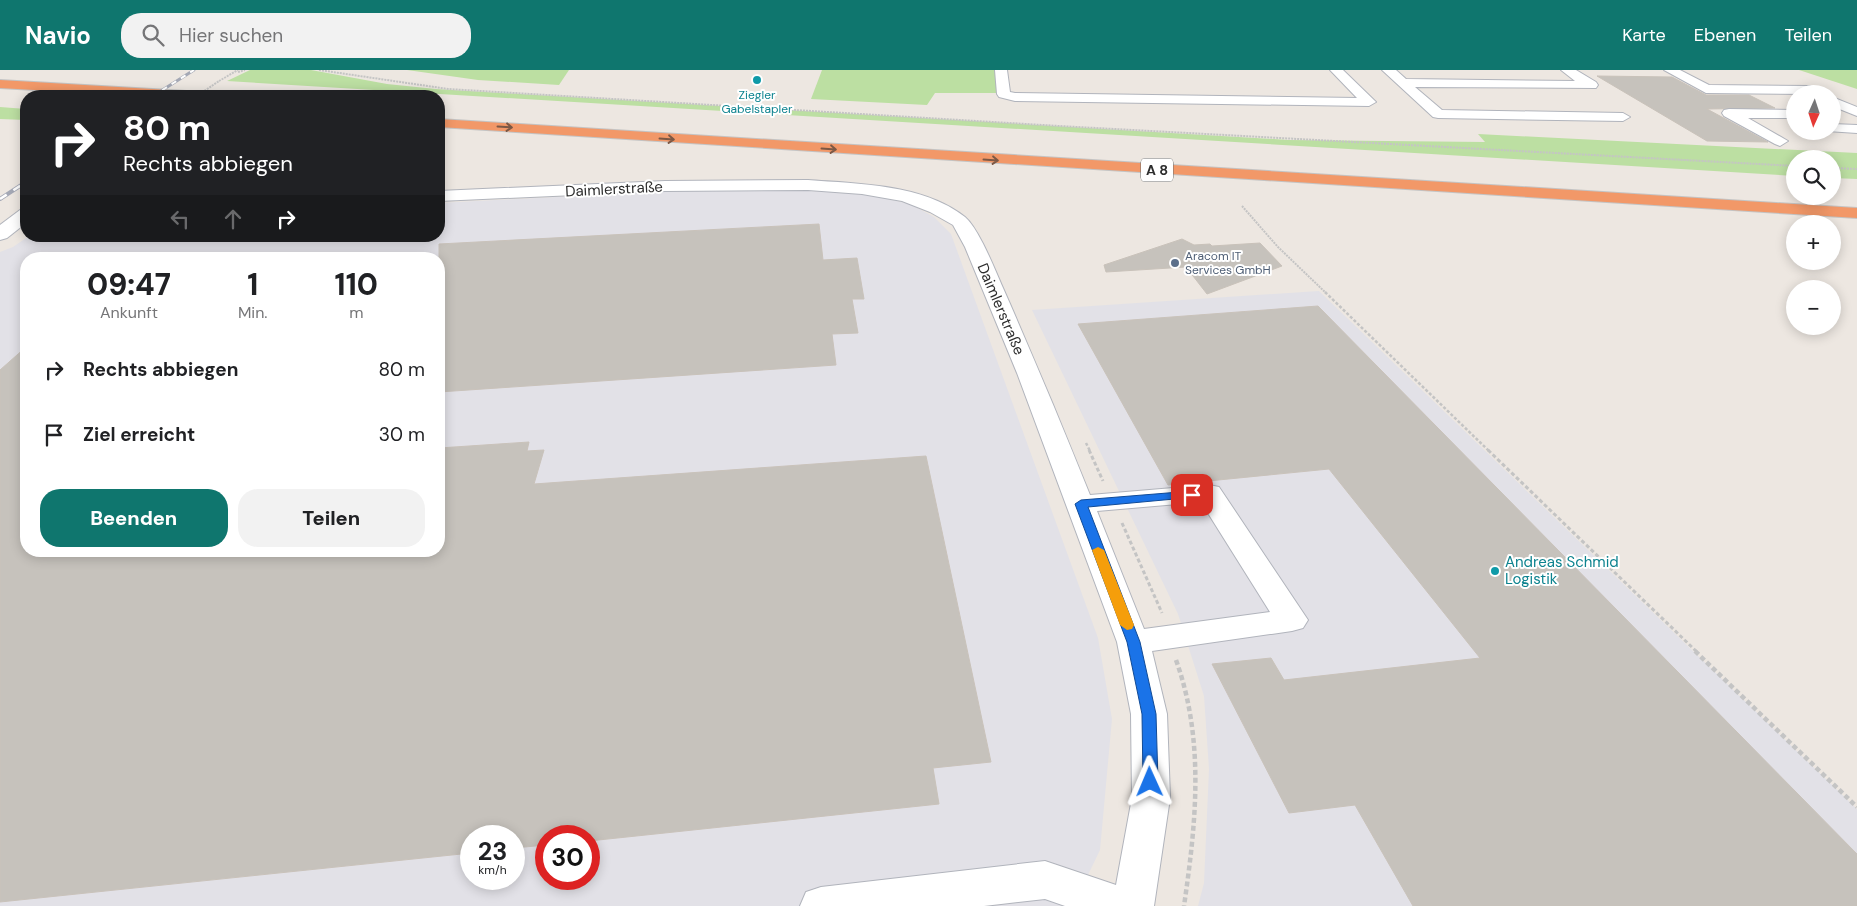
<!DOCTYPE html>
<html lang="de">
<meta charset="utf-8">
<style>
:root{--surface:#fff;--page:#f2f2f2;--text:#202124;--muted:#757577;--accent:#0f766e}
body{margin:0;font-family:"DM Sans",sans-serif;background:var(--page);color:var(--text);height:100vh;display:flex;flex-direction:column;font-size:19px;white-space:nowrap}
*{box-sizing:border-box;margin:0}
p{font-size:16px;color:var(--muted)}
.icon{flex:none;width:28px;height:28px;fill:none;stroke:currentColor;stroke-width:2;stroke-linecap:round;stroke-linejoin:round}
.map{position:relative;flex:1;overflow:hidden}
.sheet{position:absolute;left:20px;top:182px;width:425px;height:305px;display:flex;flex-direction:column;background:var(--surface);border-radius:20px;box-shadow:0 2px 12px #0003}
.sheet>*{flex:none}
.top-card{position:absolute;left:20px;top:20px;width:425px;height:152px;border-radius:20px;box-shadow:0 2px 12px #0003;background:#202124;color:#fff;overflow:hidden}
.needle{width:32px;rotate:183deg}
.buttons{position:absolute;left:1786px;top:15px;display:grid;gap:10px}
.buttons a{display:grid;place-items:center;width:55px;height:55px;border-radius:50%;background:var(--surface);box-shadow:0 2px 12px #0003;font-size:25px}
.speed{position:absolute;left:460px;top:755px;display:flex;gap:10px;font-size:25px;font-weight:700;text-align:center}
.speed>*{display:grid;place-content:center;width:65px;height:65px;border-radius:50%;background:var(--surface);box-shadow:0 2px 12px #0003;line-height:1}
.speed small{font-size:12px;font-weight:400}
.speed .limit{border:8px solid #d22;background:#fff;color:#111}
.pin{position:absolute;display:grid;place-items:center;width:42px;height:42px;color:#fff;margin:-21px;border-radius:10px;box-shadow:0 2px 8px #0006}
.me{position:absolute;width:55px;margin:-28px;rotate:359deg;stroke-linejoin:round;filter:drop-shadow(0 0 4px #0008)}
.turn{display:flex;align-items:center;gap:18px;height:105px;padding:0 20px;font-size:22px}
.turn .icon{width:65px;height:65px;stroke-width:2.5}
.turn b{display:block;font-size:35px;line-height:42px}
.lanes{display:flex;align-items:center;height:48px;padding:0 20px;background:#0003;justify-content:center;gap:25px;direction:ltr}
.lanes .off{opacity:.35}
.eta{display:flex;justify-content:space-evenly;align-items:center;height:85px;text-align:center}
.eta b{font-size:30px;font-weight:800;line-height:35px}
.cta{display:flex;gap:10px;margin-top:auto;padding:10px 20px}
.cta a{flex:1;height:58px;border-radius:20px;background:var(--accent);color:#fff;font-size:20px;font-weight:800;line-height:58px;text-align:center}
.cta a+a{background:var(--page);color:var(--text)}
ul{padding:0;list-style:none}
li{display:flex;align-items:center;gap:15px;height:65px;padding:0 20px}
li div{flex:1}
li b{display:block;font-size:19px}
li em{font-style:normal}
header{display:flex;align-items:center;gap:30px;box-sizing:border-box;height:70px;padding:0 25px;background:var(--accent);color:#fff}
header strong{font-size:24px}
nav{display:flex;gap:28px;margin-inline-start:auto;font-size:18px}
.search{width:350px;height:45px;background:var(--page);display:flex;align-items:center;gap:12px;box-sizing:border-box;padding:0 18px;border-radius:20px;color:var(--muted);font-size:19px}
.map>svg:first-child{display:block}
.industrial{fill:#e2e1e7;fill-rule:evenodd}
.green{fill:#bcdfa2}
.building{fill:#c6c2bc;stroke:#c9c2ba}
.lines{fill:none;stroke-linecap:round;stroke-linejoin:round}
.minor-casing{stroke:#b1b4bc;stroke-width:2}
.highway-casing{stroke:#c4c4c4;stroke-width:2}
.path-far3{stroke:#c4c4c4;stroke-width:2;stroke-dasharray:2 1;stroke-linecap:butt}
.path-far2{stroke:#c4c4c4;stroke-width:2.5;stroke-dasharray:3 2;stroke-linecap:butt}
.path-far1{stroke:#c4c4c4;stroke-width:3;stroke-dasharray:4 2.5;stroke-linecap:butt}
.path{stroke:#c4c4c4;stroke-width:4.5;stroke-dasharray:5 3;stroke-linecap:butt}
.minor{fill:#fff;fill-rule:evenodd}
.highway{fill:#f29868;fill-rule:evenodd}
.rail-far1-casing{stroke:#a4a8b5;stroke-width:3}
.rail-casing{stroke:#a4a8b5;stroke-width:4}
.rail-far1{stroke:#fff;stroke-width:2;stroke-dasharray:5.5;stroke-linecap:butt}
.rail{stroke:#fff;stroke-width:2.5;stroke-dasharray:8;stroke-linecap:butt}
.path-bridge{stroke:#c4c4c4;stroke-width:2;stroke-dasharray:2 1;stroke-linecap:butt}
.oneway{stroke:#7c5845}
.route{fill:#1a73e8;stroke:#114b97}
.slow{fill:#f59e0b}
.culture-dot{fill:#0f9aa8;stroke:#fff;stroke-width:2}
.service-dot{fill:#5c6f8a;stroke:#fff;stroke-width:2}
.labels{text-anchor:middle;stroke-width:4;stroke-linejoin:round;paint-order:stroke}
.far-culture-label{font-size:12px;fill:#0d838f;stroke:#fff}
.far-service-label{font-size:12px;fill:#4e5e75;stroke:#fff;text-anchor:start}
.shield{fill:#fff;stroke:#6c6c6c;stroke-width:1}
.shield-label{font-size:14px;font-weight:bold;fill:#2d2d2d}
.street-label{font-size:15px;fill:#2d2d2d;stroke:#fff}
.culture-label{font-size:15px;fill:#0d838f;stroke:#fff;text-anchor:start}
</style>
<header>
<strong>Navio</strong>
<div class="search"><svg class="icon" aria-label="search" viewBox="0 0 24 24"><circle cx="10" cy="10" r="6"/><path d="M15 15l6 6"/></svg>Hier suchen</div>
<nav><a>Karte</a><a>Ebenen</a><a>Teilen</a></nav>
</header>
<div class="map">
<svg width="1857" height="836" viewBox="0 0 1857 836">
<rect width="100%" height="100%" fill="#ede7e1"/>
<g class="industrial">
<path d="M757,119L837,122L875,126L910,134L934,147L951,164L1098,568L1112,649L1100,780L1073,836H0V182L13,177L29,166H439V133L693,120ZM26,189H439V481H26ZM471,766H514V809H471ZM546,766H589V809H546Z"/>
<polygon points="1319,221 1857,739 1857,836 1198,836 1204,813 1209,699 1204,626 1178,544 1032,240"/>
</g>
<g class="green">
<polygon points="250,0 311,0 387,14 436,19 1289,70 1485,72 1478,64 1857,83 1857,109 1833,108 1832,89 1795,89 1795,106 227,11"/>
<polygon points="407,0 569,0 559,15 478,10"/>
<polygon points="822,0 995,0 998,23 935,23 927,35 811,29"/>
<polygon points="1799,0 1857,0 1857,19"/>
<polygon points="0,37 26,39 26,50 0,49"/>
</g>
<g class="building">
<polygon points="1597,6 1672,7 1706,25 1749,25 1775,38 1707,39 1768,72 1707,71"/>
<polygon points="819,154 823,190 857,188 864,229 852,229 858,263 832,264 836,295 439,322 439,174"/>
<polygon points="1182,169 1194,175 1210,174 1212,176 1260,173 1282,196 1207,224 1186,197 1106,202 1104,195"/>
<polygon points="1318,236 1857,784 1857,836 1413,836 1355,735 1289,743 1212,594 1271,588 1284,610 1480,588 1329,399 1168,415 1078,254"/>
<polygon points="26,277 26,481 439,481 439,378 529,372 527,381 544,380 534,414 926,386 991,692 933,698 939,734 589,771 589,766 546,766 546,775 514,778 514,766 471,766 471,783 0,832 0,300"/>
</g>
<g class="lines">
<g class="minor-casing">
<g id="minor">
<polygon points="995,0 1007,0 1010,22 1015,23 1357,28 1330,0 1343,0 1376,32 1369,36 1015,31 999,27 997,24"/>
<polygon points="1382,0 1396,0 1406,9 1575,11 1561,0 1576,0 1596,12 1598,15 1596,18 1415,17 1442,40 1623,43 1630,47 1623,51 1438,48 1433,47"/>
<polygon points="1664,0 1680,0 1709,15 1810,16 1817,20 1811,24 1706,23"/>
<polygon points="1832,27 1857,37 1857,46 1832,36"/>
<polygon points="1729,39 1795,40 1795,48 1748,48 1788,71 1780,76 1775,74 1724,46 1722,43 1724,40"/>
<polygon points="1832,54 1857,55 1857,63 1827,61 1832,61"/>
<path d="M808,110C859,114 923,114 965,147C979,159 995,200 1003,218C1033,286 1062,355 1090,425L1209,415L1219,417L1308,550L1303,558L1292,561L1152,581L1167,644L1170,728L1154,836H1065L1045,829L984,836H800L806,822L821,817L1045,791L1116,815L1132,728L1131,644L1117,572L1017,303L965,177L953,155L930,142L902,131L862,124L808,120L665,121L439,131V121L665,111ZM1201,432L1270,542L1144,559L1097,441Z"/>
<polygon points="26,139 26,153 7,168 0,170 0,155 20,140"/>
</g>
</g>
<g class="highway-casing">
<g id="highway">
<polygon points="0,10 203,22 210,26 138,26 0,18"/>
<polygon points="439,49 1857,138 1857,148 439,57"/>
</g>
</g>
<g class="path-far3">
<polyline points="319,0 448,19 1059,56 1795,96"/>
<polyline points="238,2 245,0"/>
<polyline points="219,11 238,0"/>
<polyline points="1832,98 1857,99"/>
<polyline points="1242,136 1278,177 1326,223"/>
<polyline points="371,170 373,166"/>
</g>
<g class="path-far2">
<polyline points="1325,222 1489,381"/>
<polyline points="1086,373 1090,381"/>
</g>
<g class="path-far1">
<polyline points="1089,380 1103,411"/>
<polyline points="1488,380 1697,582"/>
<polyline points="1122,453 1162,543"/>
</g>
<g class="path">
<polyline points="1695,581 1857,737"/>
<path d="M1176,590C1205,671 1196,753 1184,836"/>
</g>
<use href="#minor" class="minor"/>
<use href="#highway" class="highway"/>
<g class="rail-far1-casing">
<polyline id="rail-far1" points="153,26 194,0"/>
</g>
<g class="rail-casing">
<polyline id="rail" points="0,129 26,112"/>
</g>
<use href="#rail-far1" class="rail-far1"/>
<use href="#rail" class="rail"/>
<polyline class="path-bridge" points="197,26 219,11"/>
</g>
<defs><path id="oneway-shaft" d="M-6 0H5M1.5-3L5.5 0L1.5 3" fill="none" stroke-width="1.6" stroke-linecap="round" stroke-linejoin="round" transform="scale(1.25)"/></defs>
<g class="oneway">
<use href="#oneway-shaft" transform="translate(505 57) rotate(4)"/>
<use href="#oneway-shaft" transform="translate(667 69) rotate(4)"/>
<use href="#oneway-shaft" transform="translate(829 79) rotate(4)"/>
<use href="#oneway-shaft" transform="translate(991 90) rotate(4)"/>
</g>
<polygon class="route" points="1192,421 1196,422 1196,427 1088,437 1140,572 1156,644 1158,712 1156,716 1150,718 1145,716 1143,712 1142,644 1127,572 1075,434 1081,430"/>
<polygon class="slow" points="1098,477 1104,480 1134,555 1132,559 1127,560 1120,555 1092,480"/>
<g class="culture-dot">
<circle cx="757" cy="10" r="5"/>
<circle cx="1495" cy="501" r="5"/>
</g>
<circle class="service-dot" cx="1175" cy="193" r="5"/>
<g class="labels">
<g class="far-culture-label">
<text x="757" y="29">Ziegler<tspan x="757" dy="14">Gabelstapler</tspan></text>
</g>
<g class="far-service-label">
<text x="1185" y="190">Aracom IT<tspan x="1185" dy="14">Services GmbH</tspan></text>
</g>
<rect class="shield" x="1141" y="88.5" width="32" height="23" rx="4"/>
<g class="shield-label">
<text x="1157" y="105">A 8</text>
</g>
<g class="street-label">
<text transform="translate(614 119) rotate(-3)" y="5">Daimlerstraße</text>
<text transform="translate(1001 239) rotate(67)" y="5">Daimlerstraße</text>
</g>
<g class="culture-label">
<text x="1505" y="497">Andreas Schmid<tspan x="1505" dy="17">Logistik</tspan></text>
</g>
</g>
</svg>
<div class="buttons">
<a><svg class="needle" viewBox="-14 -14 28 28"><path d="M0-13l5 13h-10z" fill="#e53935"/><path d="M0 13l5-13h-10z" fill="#757577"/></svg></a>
<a><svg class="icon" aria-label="search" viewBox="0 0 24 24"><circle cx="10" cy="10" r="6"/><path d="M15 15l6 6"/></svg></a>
<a>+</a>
<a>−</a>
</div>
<div class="speed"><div>23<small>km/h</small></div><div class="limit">30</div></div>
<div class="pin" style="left:1192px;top:425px;background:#d93025"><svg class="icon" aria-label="arrive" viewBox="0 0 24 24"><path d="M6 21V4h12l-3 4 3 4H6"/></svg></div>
<svg class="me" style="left:1150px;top:712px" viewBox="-20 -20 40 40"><path d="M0-17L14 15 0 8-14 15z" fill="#1a73e8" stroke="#fff" stroke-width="4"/></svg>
<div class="top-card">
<div class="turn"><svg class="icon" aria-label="right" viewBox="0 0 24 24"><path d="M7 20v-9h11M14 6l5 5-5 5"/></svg><div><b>80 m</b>Rechts abbiegen</div></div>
<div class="lanes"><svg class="icon off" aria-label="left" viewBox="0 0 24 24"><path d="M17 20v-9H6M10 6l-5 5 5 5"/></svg><svg class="icon off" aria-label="ahead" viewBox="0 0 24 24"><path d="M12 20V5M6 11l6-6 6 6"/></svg><svg class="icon" aria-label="right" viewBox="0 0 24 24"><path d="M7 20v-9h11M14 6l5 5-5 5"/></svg></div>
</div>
<section class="sheet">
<div class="eta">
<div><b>09:47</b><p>Ankunft</p></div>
<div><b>1</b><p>Min.</p></div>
<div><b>110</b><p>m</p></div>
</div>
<ul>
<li><svg class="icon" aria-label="right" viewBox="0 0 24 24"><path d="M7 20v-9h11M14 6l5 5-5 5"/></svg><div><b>Rechts abbiegen</b></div><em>80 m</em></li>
<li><svg class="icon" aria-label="arrive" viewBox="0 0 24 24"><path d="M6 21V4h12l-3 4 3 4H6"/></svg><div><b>Ziel erreicht</b></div><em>30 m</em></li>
</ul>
<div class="cta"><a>Beenden</a><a>Teilen</a></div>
</section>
</div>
